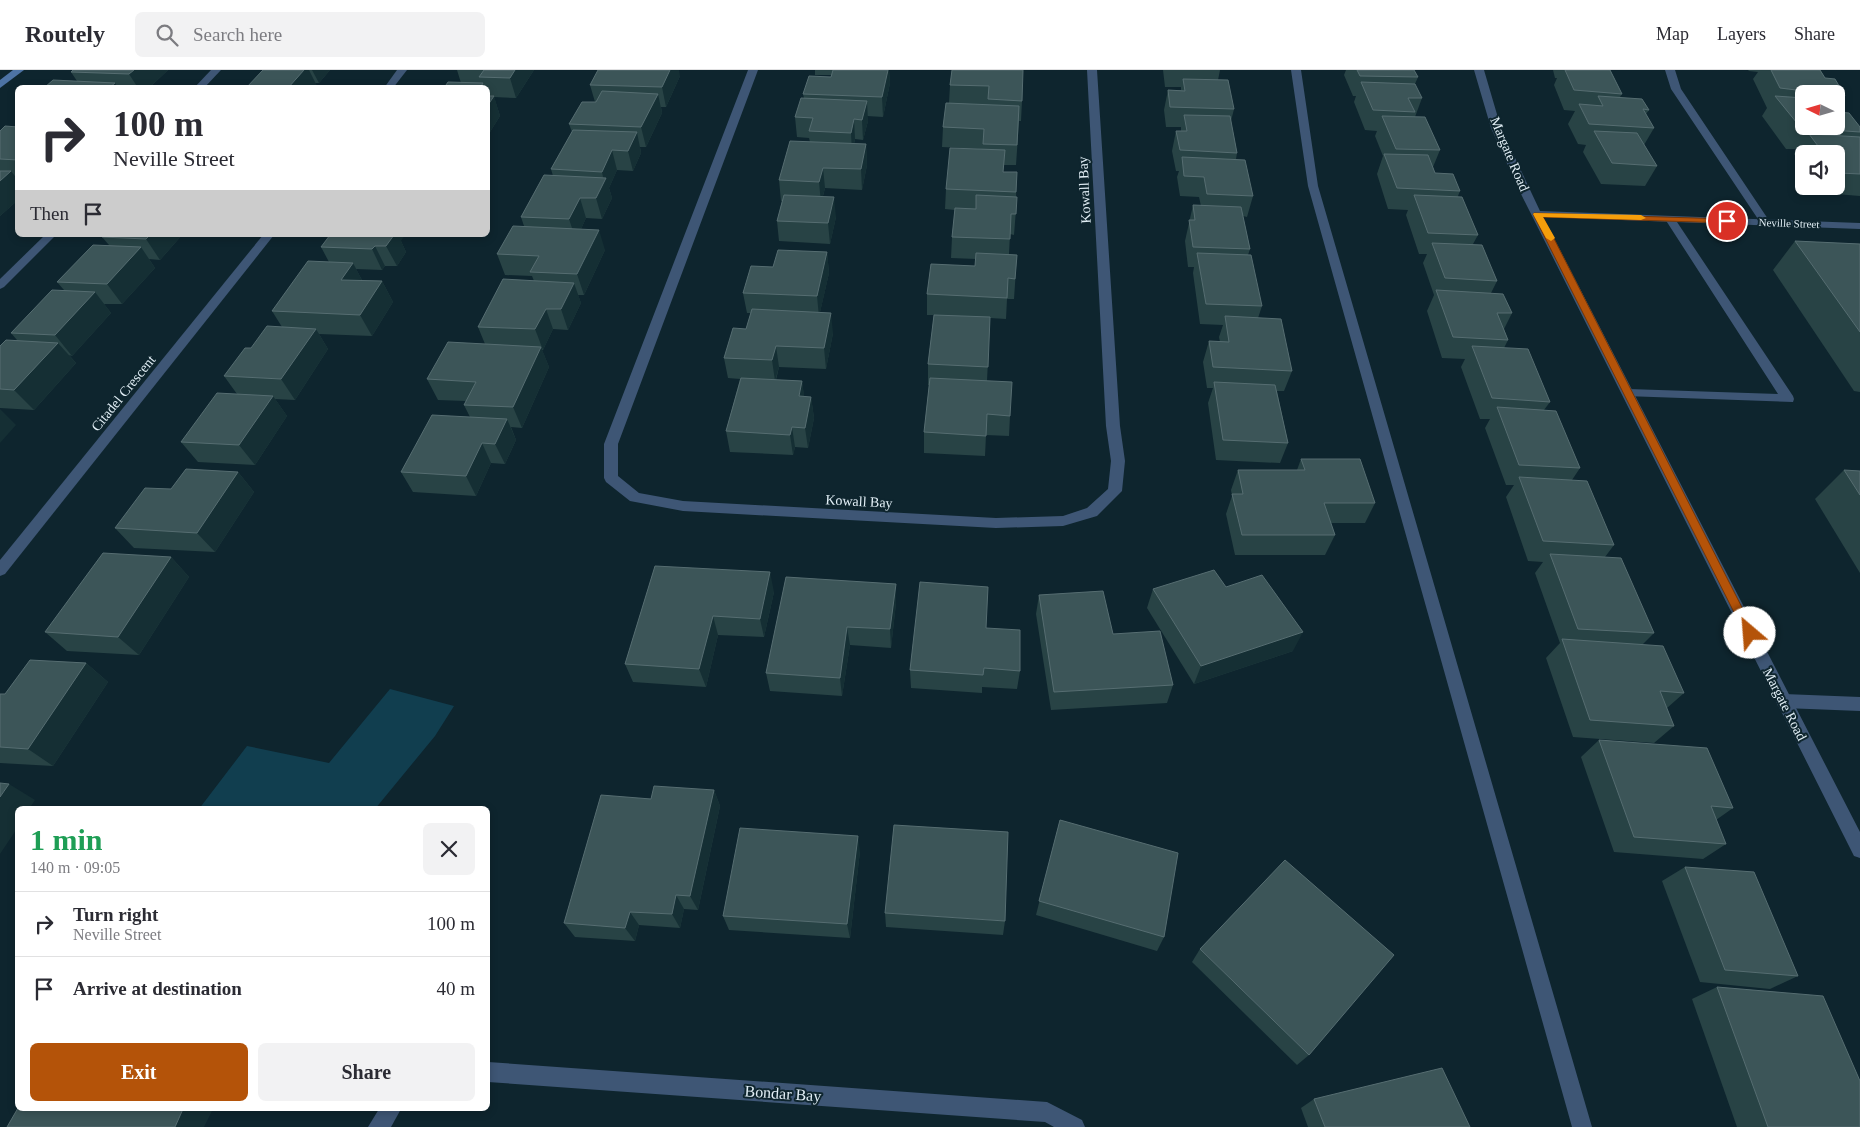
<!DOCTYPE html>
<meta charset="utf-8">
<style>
:root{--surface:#fff;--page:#f2f2f3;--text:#2b2b33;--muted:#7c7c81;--line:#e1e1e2;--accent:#b45309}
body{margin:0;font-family:Georgia,serif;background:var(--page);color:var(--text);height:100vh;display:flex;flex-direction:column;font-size:19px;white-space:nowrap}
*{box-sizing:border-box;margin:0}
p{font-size:16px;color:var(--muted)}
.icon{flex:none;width:28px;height:28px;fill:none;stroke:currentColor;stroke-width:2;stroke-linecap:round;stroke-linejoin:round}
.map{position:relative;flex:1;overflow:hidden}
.panel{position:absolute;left:15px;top:736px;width:475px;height:305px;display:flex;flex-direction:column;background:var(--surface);border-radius:8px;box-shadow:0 2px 8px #0003}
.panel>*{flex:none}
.top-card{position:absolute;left:15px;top:15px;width:475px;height:152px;border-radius:8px;box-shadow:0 2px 8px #0003;background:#fff;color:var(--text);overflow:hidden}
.needle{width:32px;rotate:275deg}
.fabs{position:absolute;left:1795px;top:15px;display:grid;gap:10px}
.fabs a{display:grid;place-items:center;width:50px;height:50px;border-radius:8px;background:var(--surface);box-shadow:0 2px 8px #0003;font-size:25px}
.pin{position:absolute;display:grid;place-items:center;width:42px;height:42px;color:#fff;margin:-21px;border:2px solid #fff;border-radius:50%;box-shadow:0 1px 5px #0007}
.me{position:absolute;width:55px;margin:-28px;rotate:333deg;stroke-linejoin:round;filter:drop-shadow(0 0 4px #0008)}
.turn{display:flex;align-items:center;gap:18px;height:105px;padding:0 15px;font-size:22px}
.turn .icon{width:65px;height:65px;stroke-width:2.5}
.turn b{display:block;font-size:35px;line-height:42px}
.then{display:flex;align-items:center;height:48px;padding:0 15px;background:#0003;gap:10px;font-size:19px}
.round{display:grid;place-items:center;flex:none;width:52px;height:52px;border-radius:8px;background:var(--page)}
.head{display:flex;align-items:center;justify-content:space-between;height:85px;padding:0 15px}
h1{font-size:30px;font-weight:600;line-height:38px;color:#1e9e55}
.cta{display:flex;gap:10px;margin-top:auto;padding:10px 15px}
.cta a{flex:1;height:58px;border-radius:8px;background:var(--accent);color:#fff;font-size:20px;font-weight:600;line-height:58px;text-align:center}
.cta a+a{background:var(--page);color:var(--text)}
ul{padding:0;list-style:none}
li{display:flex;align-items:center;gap:15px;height:65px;padding:0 15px;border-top:1px solid var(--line)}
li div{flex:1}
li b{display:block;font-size:19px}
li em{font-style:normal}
header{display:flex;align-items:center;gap:30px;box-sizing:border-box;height:70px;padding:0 25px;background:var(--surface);border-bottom:1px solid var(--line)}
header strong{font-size:24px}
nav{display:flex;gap:28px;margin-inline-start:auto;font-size:18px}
.search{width:350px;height:45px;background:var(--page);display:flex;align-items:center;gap:12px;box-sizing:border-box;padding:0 18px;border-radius:8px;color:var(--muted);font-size:19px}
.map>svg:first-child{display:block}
.green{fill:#113e4f}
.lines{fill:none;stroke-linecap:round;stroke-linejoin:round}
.lane{fill:#3e5675;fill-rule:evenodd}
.street{fill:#3e5675;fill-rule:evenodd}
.secondary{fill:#4d73a4;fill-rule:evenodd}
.wall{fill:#284345}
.shaded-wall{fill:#152f34}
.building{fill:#3c5558;stroke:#566d71}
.route{fill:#b45309;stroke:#753606}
.slow{fill:#f59e0b}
.labels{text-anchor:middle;stroke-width:4;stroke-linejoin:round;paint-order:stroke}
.far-street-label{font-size:11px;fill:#e1eef5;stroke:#0e252e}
.street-label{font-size:14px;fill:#e1eef5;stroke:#0e252e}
.near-street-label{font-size:16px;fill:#e1eef5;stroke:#0e252e}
</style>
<header>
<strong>Routely</strong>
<div class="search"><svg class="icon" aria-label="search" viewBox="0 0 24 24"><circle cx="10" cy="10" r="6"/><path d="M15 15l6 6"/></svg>Search here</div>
<nav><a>Map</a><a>Layers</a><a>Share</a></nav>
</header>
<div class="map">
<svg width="1860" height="1057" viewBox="0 0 1860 1057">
<rect width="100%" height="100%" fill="#0e252e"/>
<polygon class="green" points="390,619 454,636 435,666 375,739 199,739 247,676 329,693"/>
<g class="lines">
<g class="lane">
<polygon points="211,0 221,0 204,18 194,18"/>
<polygon points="1291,0 1301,0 1318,116 1592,1057 1572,1057 1308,116"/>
<polygon points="1665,0 1675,0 1681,19 1770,152 1769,154 1761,154 1760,152 1671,19"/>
<polygon points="1670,146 1675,149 1793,326 1794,329 1793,332 1625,326 1623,323 1625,320 1629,319 1778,324 1665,149"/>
<polygon points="45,165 56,165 4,217 0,219 0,209"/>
<polygon points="1784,624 1860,627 1860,641 1784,638 1778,636 1776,631 1778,626"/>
</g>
<g class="street">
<polygon points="397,0 407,0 393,18 384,18"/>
<polygon points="748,0 758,0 618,374 618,406 639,423 683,431 996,448 1063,446 1087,438 1108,419 1111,391 1106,356 1087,0 1097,0 1120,356 1125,391 1122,421 1097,446 1063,456 996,458 683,441 630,431 606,412 604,408 604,374"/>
<polygon points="1474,0 1484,0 1501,58 1540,141 1860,153 1860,159 1543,147 1860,762 1860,788 1854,786 1519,120 1491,58"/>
<polygon points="263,165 274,165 5,504 0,506 0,490"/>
<polygon points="488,992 1047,1032 1082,1050 1085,1057 1054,1057 1045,1052 488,1012"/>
<polygon points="379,1039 401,1039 391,1057 368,1057"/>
</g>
<polygon class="secondary" points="13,0 24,0 0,18 0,10"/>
</g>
<g class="wall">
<polygon points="168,0 149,18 44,18 77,11 71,2"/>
<polygon points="263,0 330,0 319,13 315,13 317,16"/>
<polygon points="457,0 534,0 516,28 494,27 500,46 490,62 488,62 488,18 444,18 461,13"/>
<polygon points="815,0 889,0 890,13 883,47 867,46 868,51 863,70 855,69 854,74 866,74 867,95 862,120 825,118 823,126 836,147 830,174 779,171 777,151 782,131 781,131 779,110 810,72 809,68 797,67 795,47 804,28 803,24 831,7 831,5 815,5"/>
<polygon points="952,0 1022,31 1021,51 1019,51 1016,95 1004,95 1003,102 1017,102 1016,127 1017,127 1014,165 1010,164 1009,184 1017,185 1014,229 1007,229 1006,249 990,248 987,311 1010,346 1009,366 986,365 985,386 924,383 924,362 929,315 928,315 928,294 934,245 927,245 927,224 975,196 976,189 951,188 952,167 955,140 945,139 946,119 982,79 942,77 943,57 949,33 950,15"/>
<polygon points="1163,0 1220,0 1218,10 1234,39 1231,51 1237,83 1236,89 1253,126 1247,147 1243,146 1250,179 1248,185 1262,236 1258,248 1292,301 1284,321 1277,321 1288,373 1280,393 1216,390 1208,333 1213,318 1207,318 1203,292 1209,271 1220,272 1219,267 1223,255 1200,254 1193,203 1194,197 1188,197 1185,171 1193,135 1201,136 1199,127 1180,126 1177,107 1179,101 1176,101 1172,81 1176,61 1181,61 1181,57 1166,57 1164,40 1168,20 1181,20 1181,17 1165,17"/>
<polygon points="1346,0 1414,0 1418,7 1415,14 1422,28 1415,47 1440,80 1433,97 1435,103 1460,121 1458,126 1478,165 1473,174 1497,211 1491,223 1512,243 1504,259 1508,270 1504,278 1550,332 1544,340 1580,398 1572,410 1614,475 1605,487 1654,563 1642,575 1684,623 1667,638 1674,656 1654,673 1573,667 1546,588 1560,573 1535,503 1543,492 1528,491 1506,427 1514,415 1506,415 1485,358 1490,349 1480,349 1461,297 1465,289 1442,288 1427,241 1434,225 1423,193 1427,184 1419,184 1406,145 1408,140 1388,139 1377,104 1383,86 1375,66 1377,61 1365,60 1354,32 1356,26 1353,26 1344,5"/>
<polygon points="1553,0 1610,0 1622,24 1620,27 1649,40 1646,44 1654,58 1644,75 1657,96 1645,116 1601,114 1583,82 1586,75 1578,74 1568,54 1575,41 1564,40 1554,15 1557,8 1555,8"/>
<polygon points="1748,0 1820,0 1825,8 1845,26 1836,38 1836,24 1804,24 1804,56 1838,42 1860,57 1860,126 1823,123 1818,116 1836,116 1836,84 1804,84 1804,97 1794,84 1798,79 1786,79 1762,46 1767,38 1753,9 1758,2 1749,1"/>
<polygon points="680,6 666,37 661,37 662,43 646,77 640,77 641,83 633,101 617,100 609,118 612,128 602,149 586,148 581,159 605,180 584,225 578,225 581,233 568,260 553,259 543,280 542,280 549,297 522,358 511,357 516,370 505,394 491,393 476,426 413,422 401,402 470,347 464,335 466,331 438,330 427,309 485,274 478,257 534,211 532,206 505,205 497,184 524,156 521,147 553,106 551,99 572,62 569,54 595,32 590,15"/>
<polygon points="18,57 18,130 0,146 0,61"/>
<polygon points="182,165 160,190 149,189 155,198 122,234 104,234 111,243 72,286 69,285 76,293 34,340 0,338 0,276 17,270 11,263 64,220 57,212 109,175 102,167"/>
<polygon points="401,171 406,182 397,196 385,196 382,200 356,199 362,210 382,211 393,232 372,266 319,264 328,279 295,330 275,329 287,346 255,395 198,392 181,372 237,324 224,306 251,278 282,257 272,241 329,192 321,177"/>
<polygon points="1795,171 1860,174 1860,322 1854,321 1773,200"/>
<polygon points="827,182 829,203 820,242 833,263 826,299 779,297 776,310 802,311 804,327 811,327 814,348 808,378 795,377 793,385 730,382 726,361 740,309 728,308 724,288 746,259 751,243 747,243 743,223 773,197"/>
<polygon points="1301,389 1375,433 1365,453 1331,453 1335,465 1325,485 1235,485 1226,444 1232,426 1231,420 1238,400 1297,400"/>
<polygon points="1844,400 1860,401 1860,503 1815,429"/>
<polygon points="238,402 254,422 215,482 134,478 115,458 171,419"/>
<polygon points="171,487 189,507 139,585 67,581 45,562"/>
<polygon points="655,496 774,522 764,567 718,565 706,617 633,612 625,594"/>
<polygon points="786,507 896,533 891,578 850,575 842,626 770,621 766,603"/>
<polygon points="1226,517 1293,581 1194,614 1147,538 1153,519"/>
<polygon points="1039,525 1113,564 1173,615 1167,633 1051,640 1036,544"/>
<polygon points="986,558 1020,601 1017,619 982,617 982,623 911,618 910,600"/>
<polygon points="86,593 108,612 53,696 0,693 0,624 5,624"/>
<polygon points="1599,670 1733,738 1716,750 1726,774 1703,789 1614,782 1581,687"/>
<polygon points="714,720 720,736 698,840 684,839 680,858 639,855 635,871 575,867 564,853 651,729"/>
<polygon points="1060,750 1164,867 1157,881 1036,845"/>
<polygon points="860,781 850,868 729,860 723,846"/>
<polygon points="1685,797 1798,906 1770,919 1700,912 1662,811"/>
<polygon points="885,843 1005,851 1003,865 886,857"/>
<polygon points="1200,879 1309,985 1297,995 1192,892"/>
<polygon points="1717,917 1860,1057 1737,1057 1692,929"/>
<polygon points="1314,1029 1470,1057 1308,1057 1301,1038"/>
</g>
<g class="shaded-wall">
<polygon points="134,0 168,0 149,18 138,18 129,4"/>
<polygon points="304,0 309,0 317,16 316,18 288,18"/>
<polygon points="312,0 330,0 319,13"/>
<polygon points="515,0 534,0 516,28 510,8"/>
<polygon points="670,0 679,0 680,6 666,37 662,17"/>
<polygon points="887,0 889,0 890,13 883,47 882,27"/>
<polygon points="115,13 118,18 109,18"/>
<polygon points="658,24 662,43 646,77 641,57"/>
<polygon points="494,26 500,46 490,62 488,55 488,27"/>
<polygon points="867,31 868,51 863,70 862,50"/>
<polygon points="854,49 855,69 852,83 851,63"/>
<polygon points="637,62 641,83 633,101 628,81"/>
<polygon points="866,74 867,95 862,120 861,99"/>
<polygon points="612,80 617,100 609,118 612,128 602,149 596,128 604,112 602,102"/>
<polygon points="823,98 825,118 821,133 819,112"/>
<polygon points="11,101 18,110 18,130 0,146 0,111"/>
<polygon points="834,127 836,147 830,174 828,153"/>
<polygon points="580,128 586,148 576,170 569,149"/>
<polygon points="599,160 605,180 584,225 577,204"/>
<polygon points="150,165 182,165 160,190 146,169"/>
<polygon points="387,165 405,165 401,171 406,182 397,196 386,176"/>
<polygon points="375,176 385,196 382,200 372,179"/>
<polygon points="141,177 155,198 122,234 107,214"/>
<polygon points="827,182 829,203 819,247 817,226"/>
<polygon points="353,193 364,214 341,210"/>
<polygon points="382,211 393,232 372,266 360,245"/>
<polygon points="574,213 581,233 568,260 561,239"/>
<polygon points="95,222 111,243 72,286 55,265"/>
<polygon points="546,239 553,259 543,280 535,259"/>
<polygon points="831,243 833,263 826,299 824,278"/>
<polygon points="316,259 328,279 295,330 281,309"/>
<polygon points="58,273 76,293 34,340 14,320"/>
<polygon points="776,276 779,297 775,311 772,290"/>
<polygon points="541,277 549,297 522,358 513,337"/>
<polygon points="802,311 805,332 799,326"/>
<polygon points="273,326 287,346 255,395 239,375"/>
<polygon points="811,327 814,348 808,378 805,358"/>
<polygon points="0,339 16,355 0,373"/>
<polygon points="507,349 516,370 505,394 495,374"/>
<polygon points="792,357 795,377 793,385 790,365"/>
<polygon points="482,373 491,393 476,426 466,406"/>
<polygon points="238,402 254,422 215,482 197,463"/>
<polygon points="171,487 189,507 139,585 118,567"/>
<polygon points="770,502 774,522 764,567 760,549"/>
<polygon points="896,514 896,533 891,578 890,559"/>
<polygon points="713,546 718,565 706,617 699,599"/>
<polygon points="847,557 850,575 842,626 840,608"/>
<polygon points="1303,562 1293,581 1194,614 1201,596"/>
<polygon points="86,593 108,612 53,696 28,679"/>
<polygon points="9,714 35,730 29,739 18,739 18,757 0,784 0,727"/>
<polygon points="714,720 720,736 698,840 690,826"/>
<polygon points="858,766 860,781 850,868 847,854"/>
<polygon points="676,825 684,839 680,858 672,844"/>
<polygon points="630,842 639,855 635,871 625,858"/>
<polygon points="183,1039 213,1039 204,1057 175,1057"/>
</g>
<g class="building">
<polygon points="73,0 134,0 129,4 71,2"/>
<polygon points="263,0 304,0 288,18 246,18"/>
<polygon points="484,0 515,0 510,8 479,7"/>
<polygon points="598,0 670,0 662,17 590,15"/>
<polygon points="833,0 888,0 882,27 803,24 809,6 831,7"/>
<polygon points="952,0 1023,0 1022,31 988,29 989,16 950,15"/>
<polygon points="1357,0 1414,0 1418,7 1360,6"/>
<polygon points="1565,0 1610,0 1622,24 1574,20"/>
<polygon points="1771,0 1820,0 1825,8 1835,9 1845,26 1836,25 1836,24 1828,24 1780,18"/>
<polygon points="1183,9 1228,10 1234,39 1170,37 1168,20 1185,21"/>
<polygon points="53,10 115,13 109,18 44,18"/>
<polygon points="448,12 483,13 480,18 444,18"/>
<polygon points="1361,12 1415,14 1422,28 1408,28 1415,42 1373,40"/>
<polygon points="602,21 658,24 641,57 569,54 582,32 596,32"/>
<polygon points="488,26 494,26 488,35"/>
<polygon points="1598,26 1642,29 1649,40 1643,39 1654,58 1589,54 1579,34 1603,36"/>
<polygon points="1775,26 1804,28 1804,56 1836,56 1836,40 1838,42 1849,43 1860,57 1860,62 1801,58"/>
<polygon points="801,28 867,31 862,50 854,49 851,63 809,61 813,48 795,47"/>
<polygon points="946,33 1019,36 1017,75 983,74 984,59 943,57"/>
<polygon points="1184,45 1230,46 1237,83 1180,80 1176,61 1187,61"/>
<polygon points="1382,46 1425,47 1440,80 1396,79"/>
<polygon points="5,56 18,57 18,90 0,89 0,61"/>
<polygon points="573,60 637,62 628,81 612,80 602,102 551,99"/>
<polygon points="1594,61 1637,63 1657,96 1612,93"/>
<polygon points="1809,64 1860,67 1860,104 1839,103 1836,100 1836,84 1824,84"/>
<polygon points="790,71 866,74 861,99 823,98 819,112 779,110"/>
<polygon points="950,78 1005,80 1003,102 1017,102 1016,122 946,119"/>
<polygon points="1384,84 1428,85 1435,103 1453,104 1460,121 1397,118"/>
<polygon points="1182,87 1245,90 1253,126 1207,124 1204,107 1184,106"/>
<polygon points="0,101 11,101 0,111"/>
<polygon points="544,105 606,108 596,128 580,128 569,149 521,147"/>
<polygon points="784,125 834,127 828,153 777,151"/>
<polygon points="976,125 1017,127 1016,144 1011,144 1010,169 952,167 955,138 976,139"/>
<polygon points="1414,125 1462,127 1478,165 1428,163"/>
<polygon points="1193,135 1241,137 1250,179 1193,177 1189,150 1195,150"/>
<polygon points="513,156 599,160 577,204 530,202 539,186 497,184"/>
<polygon points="104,165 150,165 146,169 102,167"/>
<polygon points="330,165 394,165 386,176 375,176 372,179 321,177"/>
<polygon points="1795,171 1860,174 1860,262"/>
<polygon points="1432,173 1482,175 1497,211 1445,208"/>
<polygon points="93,175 141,177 107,214 57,212"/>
<polygon points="778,180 827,182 817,226 743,223 751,196 773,197"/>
<polygon points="976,183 1017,185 1015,209 1008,208 1007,228 927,224 931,194 975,196"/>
<polygon points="1197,183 1251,185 1262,236 1206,234"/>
<polygon points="308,191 353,193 341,210 382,211 360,245 272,241"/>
<polygon points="503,209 574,213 561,239 546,239 535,259 478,257"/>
<polygon points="52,220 95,222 55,265 11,263"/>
<polygon points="1436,220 1503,224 1512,243 1497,243 1508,270 1453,267"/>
<polygon points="752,239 831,243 824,278 776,276 772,290 724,288 733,258 746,259"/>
<polygon points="934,245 990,247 988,297 928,294"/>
<polygon points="1225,246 1281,249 1292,301 1213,297 1209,271 1229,272"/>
<polygon points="267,256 316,259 281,309 224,306 245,278 251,278"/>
<polygon points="6,270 58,273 14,320 0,319 0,276"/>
<polygon points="448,272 541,277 513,337 464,335 476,312 427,309"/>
<polygon points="1472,276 1528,279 1550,332 1492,328"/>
<polygon points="741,308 802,311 799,326 811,327 805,358 792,357 790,365 726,361"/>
<polygon points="930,308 1012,312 1010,346 987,344 986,366 924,362"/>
<polygon points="1214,312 1275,315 1288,373 1223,370"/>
<polygon points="217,323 273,326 239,375 181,372"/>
<polygon points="1497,337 1556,341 1580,398 1519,395"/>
<polygon points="432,345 507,349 495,374 482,373 466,406 401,402"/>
<polygon points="1301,389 1360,389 1375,433 1324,433 1335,465 1242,465 1232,424 1243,424 1238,400 1305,400"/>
<polygon points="186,399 238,402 197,463 115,458 145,418 171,419"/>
<polygon points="1844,400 1860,401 1860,425"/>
<polygon points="1519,407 1587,411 1614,475 1543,471"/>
<polygon points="103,483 171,487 118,567 45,562"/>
<polygon points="1550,484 1621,488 1654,563 1578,559"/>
<polygon points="655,496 770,502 760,549 713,546 699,599 625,594"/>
<polygon points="1214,500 1226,517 1262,505 1303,562 1201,596 1153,519"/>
<polygon points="786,507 896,514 890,559 847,557 840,608 766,603"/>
<polygon points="920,512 988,517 986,558 1020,560 1020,601 984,598 983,605 910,600"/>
<polygon points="1103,521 1113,564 1160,561 1173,615 1054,622 1039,525"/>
<polygon points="1562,569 1663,576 1684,623 1660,621 1674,656 1590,650"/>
<polygon points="30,590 86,593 28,679 0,677 0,624 5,624"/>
<polygon points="1599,670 1707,678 1733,738 1711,736 1726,774 1634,767"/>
<polygon points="0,713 9,714 0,727"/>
<polygon points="654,716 714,720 690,826 676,825 672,844 630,842 625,858 564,853 601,725 651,729"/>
<polygon points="1060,750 1178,783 1164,867 1039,831"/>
<polygon points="894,755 1008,762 1005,851 885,843"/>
<polygon points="740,758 858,766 847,854 723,846"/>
<polygon points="1285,790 1394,885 1309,985 1200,879"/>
<polygon points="1685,797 1754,802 1798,906 1725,900"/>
<polygon points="1717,917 1823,926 1860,1011 1860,1057 1768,1057"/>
<polygon points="1442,998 1470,1057 1325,1057 1314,1029"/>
<polygon points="18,1038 18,1039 183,1039 175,1057 7,1057"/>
</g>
<polygon class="route" points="1534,143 1727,149 1731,151 1727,153 1543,147 1755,563 1754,566 1746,566 1533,144"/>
<polygon class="slow" points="1534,143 1641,145 1646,148 1641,150 1543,147 1555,168 1551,171 1546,168 1533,144"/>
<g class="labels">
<g class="far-street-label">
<text transform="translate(1789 153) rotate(2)" y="4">Neville Street</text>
</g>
<g class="street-label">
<text transform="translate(1510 84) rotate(67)" y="5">Margate Road</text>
<text transform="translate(1084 120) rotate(-93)" y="5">Kowall Bay</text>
<text transform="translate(123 323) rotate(-51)" y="5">Citadel Crescent</text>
<text transform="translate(859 431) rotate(3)" y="5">Kowall Bay</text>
<text transform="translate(1785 634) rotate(63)" y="5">Margate Road</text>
</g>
<g class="near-street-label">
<text transform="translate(783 1023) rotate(4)" y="6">Bondar Bay</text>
</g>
</g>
</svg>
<div class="fabs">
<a><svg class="needle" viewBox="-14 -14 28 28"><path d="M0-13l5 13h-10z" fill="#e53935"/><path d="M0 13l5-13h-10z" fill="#7c7c81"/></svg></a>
<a><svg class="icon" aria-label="sound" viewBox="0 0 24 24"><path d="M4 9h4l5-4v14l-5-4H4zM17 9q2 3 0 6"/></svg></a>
</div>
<div class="pin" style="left:1727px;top:151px;background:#d93025"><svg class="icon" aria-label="arrive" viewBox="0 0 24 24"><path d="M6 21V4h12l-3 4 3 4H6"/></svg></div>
<svg class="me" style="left:1750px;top:563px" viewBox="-20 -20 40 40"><circle r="19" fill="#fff"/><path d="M0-13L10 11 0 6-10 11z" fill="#b45309"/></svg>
<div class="top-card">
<div class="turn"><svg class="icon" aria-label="right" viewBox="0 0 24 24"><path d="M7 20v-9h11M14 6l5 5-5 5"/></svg><div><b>100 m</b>Neville Street</div></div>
<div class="then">Then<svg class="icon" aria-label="arrive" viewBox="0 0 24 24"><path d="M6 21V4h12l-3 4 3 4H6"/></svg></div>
</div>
<section class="panel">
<div class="head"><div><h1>1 min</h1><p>140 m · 09:05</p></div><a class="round"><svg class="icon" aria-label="close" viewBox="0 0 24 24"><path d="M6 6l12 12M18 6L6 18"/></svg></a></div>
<ul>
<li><svg class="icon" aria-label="right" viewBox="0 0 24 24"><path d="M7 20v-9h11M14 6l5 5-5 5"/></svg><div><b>Turn right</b><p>Neville Street</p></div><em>100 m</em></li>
<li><svg class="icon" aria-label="arrive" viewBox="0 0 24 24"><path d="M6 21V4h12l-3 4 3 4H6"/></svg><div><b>Arrive at destination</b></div><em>40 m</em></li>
</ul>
<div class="cta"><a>Exit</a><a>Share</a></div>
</section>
</div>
